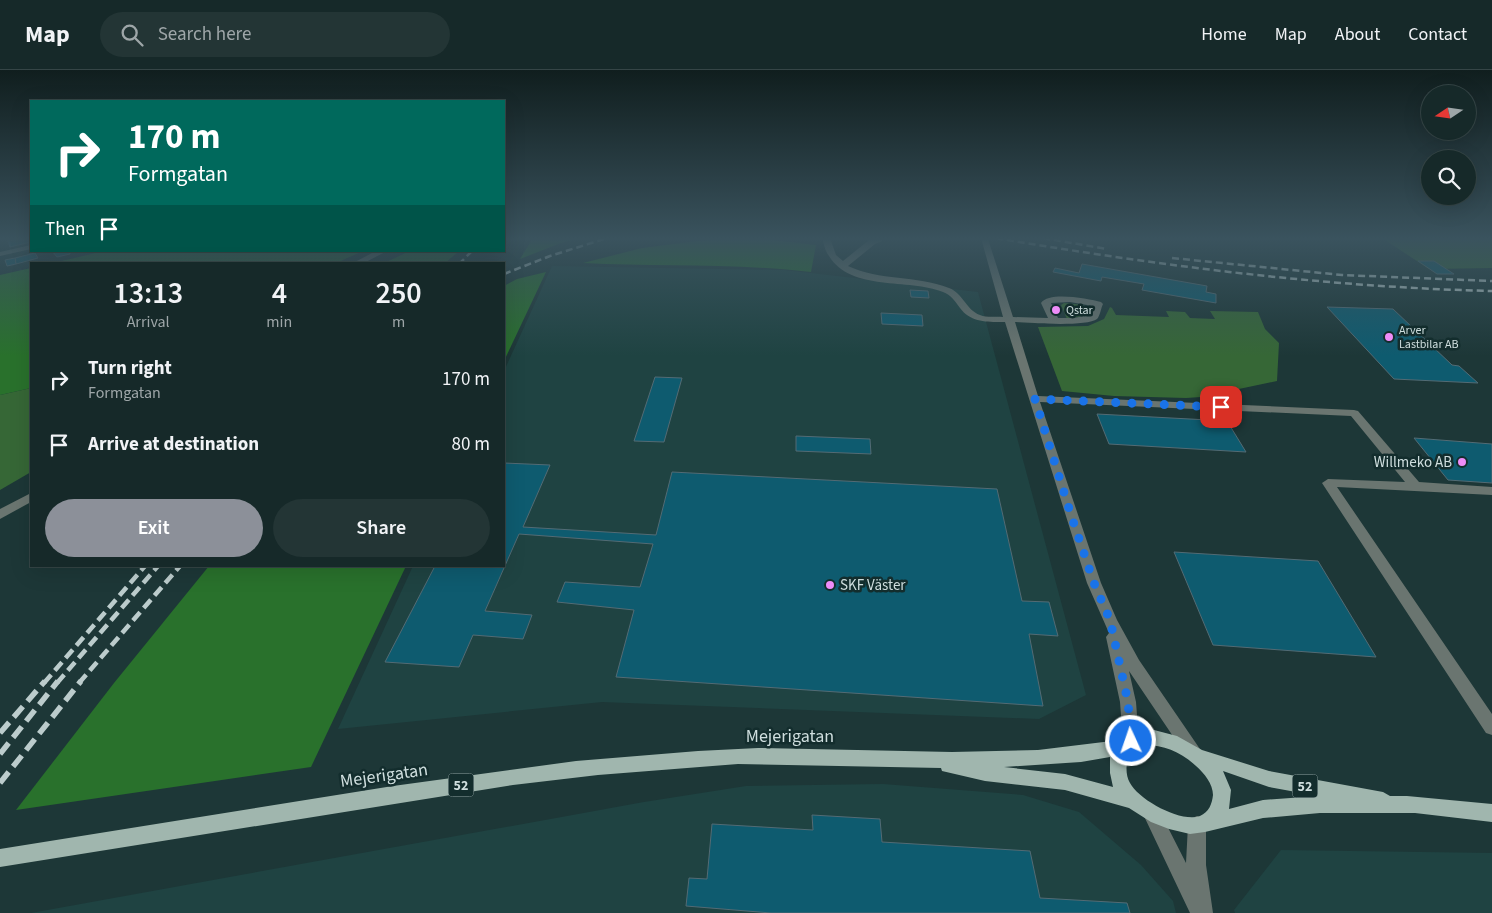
<!DOCTYPE html>
<meta charset="utf-8">
<style>
:root{--surface:#162929;--page:#233535;--text:#f1f3f6;--muted:#9ea6a8;--line:#354546;--accent:#8c9099}
body{margin:0;font-family:"Source Sans 3",sans-serif;background:var(--page);color:var(--text);height:100vh;display:flex;flex-direction:column;font-size:19px;white-space:nowrap}
*{box-sizing:border-box;margin:0}
p{font-size:16px;color:var(--muted)}
.icon{flex:none;width:28px;height:28px;fill:none;stroke:currentColor;stroke-width:2;stroke-linecap:round;stroke-linejoin:round}
.map{position:relative;flex:1;overflow:hidden}
.drawer{position:absolute;left:30px;top:192px;width:475px;height:305px;display:flex;flex-direction:column;background:var(--surface);border-radius:0px;box-shadow:0 5px 20px #0002,0 0 0 1px var(--line)}
.drawer>*{flex:none}
.guide{position:absolute;left:30px;top:30px;width:475px;height:152px;border-radius:0px;box-shadow:0 5px 20px #0002,0 0 0 1px var(--line);background:#00695c;color:#fff;overflow:hidden}
.needle{width:32px;rotate:257deg}
.controls{position:absolute;left:1421px;top:15px;display:grid;gap:10px}
.controls a{display:grid;place-items:center;width:55px;height:55px;border-radius:50%;background:var(--surface);box-shadow:0 5px 20px #0002,0 0 0 1px var(--line);font-size:25px}
.pin{position:absolute;display:grid;place-items:center;width:42px;height:42px;color:#fff;margin:-21px;border-radius:10px;box-shadow:0 2px 8px #0006}
.me{position:absolute;width:55px;margin:-28px;rotate:357deg;stroke-linejoin:round;filter:drop-shadow(0 0 4px #0008)}
.turn{display:flex;align-items:center;gap:18px;height:105px;padding:0 15px;font-size:22px}
.turn .icon{width:65px;height:65px;stroke-width:2.5}
.turn b{display:block;font-size:35px;line-height:42px}
.then{display:flex;align-items:center;height:48px;padding:0 15px;background:#0003;gap:10px;font-size:19px}
.eta{display:flex;justify-content:space-evenly;align-items:center;height:85px;text-align:center}
.eta b{font-size:30px;font-weight:600;line-height:35px}
.button{display:flex;gap:10px;margin-top:auto;padding:10px 15px}
.button a{flex:1;height:58px;border-radius:30px;background:var(--accent);color:#fff;font-size:20px;font-weight:600;line-height:58px;text-align:center}
.button a+a{background:var(--page);color:var(--text)}
ul{padding:0;list-style:none}
li{display:flex;align-items:center;gap:15px;height:65px;padding:0 15px}
li div{flex:1}
li b{display:block;font-size:19px}
li em{font-style:normal}
header{display:flex;align-items:center;gap:30px;box-sizing:border-box;height:70px;padding:0 25px;background:var(--surface);border-bottom:1px solid var(--line)}
header strong{font-size:24px}
nav{display:flex;gap:28px;margin-inline-start:auto;font-size:18px}
.search{width:350px;height:45px;background:var(--page);display:flex;align-items:center;gap:12px;box-sizing:border-box;padding:0 18px;border-radius:28px;color:var(--muted);font-size:19px}
.map>svg:first-child{display:block}
.built{fill:#1f4342}
.green{fill:#366736}
.forest{fill:#29712c}
.building{fill:#0e5b6f;stroke:#536b74}
.lines{fill:none;stroke-linecap:round;stroke-linejoin:round}
.minor{fill:#6a7570;fill-rule:evenodd}
.major{fill:#a0b6ae;fill-rule:evenodd}
.rail-far2{stroke:#bccccc;stroke-width:2.5;stroke-dasharray:7 4;stroke-linecap:butt}
.rail-far1{stroke:#bccccc;stroke-width:4.5;stroke-dasharray:11 5.5;stroke-linecap:butt}
.rail{stroke:#bccccc;stroke-width:5.5;stroke-dasharray:14 7;stroke-linecap:butt}
.route{stroke:#1a73e8;stroke-width:9;stroke-dasharray:0 16.2}
.poi-dot{fill:#ee8cf8;stroke:#132d2d;stroke-width:2}
.labels{text-anchor:middle;stroke-width:5;stroke-linejoin:round;paint-order:stroke}
.far-poi-label{font-size:12px;fill:#cfdede;stroke:#132d2d;text-anchor:start}
.shield{fill:#132d2d;stroke:#97a9a9;stroke-width:1}
.shield-label{font-size:14px;font-weight:bold;fill:#cfdede}
.poi-label{font-size:15px;fill:#cfdede;stroke:#132d2d;text-anchor:end}
.near-street-label{font-size:18px;fill:#cfdede;stroke:#132d2d}
</style>
<header>
<strong>Map</strong>
<div class="search"><svg class="icon" aria-label="search" viewBox="0 0 24 24"><circle cx="10" cy="10" r="6"/><path d="M15 15l6 6"/></svg>Search here</div>
<nav><a>Home</a><a>Map</a><a>About</a><a>Contact</a></nav>
</header>
<div class="map">
<svg width="1492" height="843" viewBox="0 0 1492 843">
<rect width="100%" height="100%" fill="#1d3737"/>
<g class="built">
<polygon points="552,196 784,200 978,222 1086,625 1039,649 602,632 338,659 413,496 504,496 504,301"/>
<polygon points="883,714 1023,725 1079,742 1141,795 1173,831 1176,843 31,843 644,732 746,716"/>
<polygon points="1281,780 1492,783 1492,843 1235,843 1234,840"/>
</g>
<g class="green">
<polygon points="1382,168 1492,168 1492,198 1429,199"/>
<polygon points="1064,233 1083,235 1090,242 1088,245 1067,249 1061,235"/>
<polygon points="1110,237 1112,238 1116,245 1169,247 1166,241 1185,242 1190,248 1215,249 1210,241 1258,242 1265,259 1279,273 1277,311 1201,327 1186,328 1114,326 1062,321 1038,257 1088,256 1104,249"/>
<polygon points="31,318 31,402 0,420 0,325"/>
</g>
<g class="forest">
<polygon points="533,168 580,168 561,173 520,189"/>
<path d="M756,168L816,175L811,202C736,193 659,197 583,193L642,178L697,171Z"/>
<polygon points="104,181 363,181 334,194 49,194"/>
<polygon points="410,181 459,181 444,194 382,194"/>
<polygon points="31,198 31,318 0,325 0,205"/>
<polygon points="546,202 504,291 504,216 517,209"/>
<polygon points="209,496 406,496 311,697 16,740 114,613"/>
</g>
<g class="building">
<polygon points="24,168 29,168 31,172 10,177 8,171"/>
<polygon points="52,181 69,181 70,184 57,187"/>
<polygon points="35,183 38,188 16,194 15,188"/>
<polygon points="15,188 16,194 7,196 5,190"/>
<polygon points="1418,191 1434,191 1454,204 1437,204"/>
<polygon points="1082,194 1207,216 1206,222 1216,224 1216,233 1142,220 1144,214 1102,207 1101,211 1053,202 1055,198 1079,203"/>
<polygon points="910,220 928,221 929,228 911,227"/>
<polygon points="1327,237 1393,239 1452,295 1459,296 1478,313 1394,309"/>
<polygon points="881,243 922,245 923,256 882,254"/>
<polygon points="655,307 682,308 664,372 634,371"/>
<polygon points="1097,344 1227,351 1246,382 1109,374"/>
<polygon points="796,366 870,369 871,384 796,381"/>
<polygon points="1414,368 1492,374 1492,413 1448,410"/>
<polygon points="504,393 550,395 523,457 656,465 672,402 997,419 1022,531 1049,532 1058,566 1029,564 1043,636 616,607 634,540 557,532 565,512 640,517 653,474 519,464 485,541 532,545 523,569 473,565 459,597 385,592 435,496 504,496"/>
<polygon points="1174,482 1318,491 1376,587 1213,575"/>
<polygon points="812,745 880,749 882,772 1030,781 1040,828 1127,833 1130,843 771,843 686,836 689,808 707,809 712,754 813,760"/>
</g>
<g class="lines">
<g class="minor">
<path d="M822,168H830L836,185L843,191L869,170L882,168V171L875,174L848,196C880,211 916,205 949,218C963,223 966,240 980,245C987,248 996,246 1003,247L981,168L988,169L1013,247L1048,248L1041,233C1049,221 1089,229 1101,232L1103,234C1101,238 1100,246 1097,249C1087,257 1030,253 1015,252L1038,326L1354,340L1358,341L1419,412L1492,417V425L1337,417L1492,644V665L1486,663L1322,413L1328,409L1405,412L1351,346L1040,332L1101,513L1117,550L1139,590L1202,682L1199,687L1193,690L1187,687L1129,601L1136,632L1139,671L1137,676L1131,678L1125,676L1123,671L1120,632L1106,567L1109,563L1087,513L1005,252C988,252 971,253 960,238C955,231 951,225 943,222C909,208 851,222 829,186C825,181 824,174 822,168ZM1070,232L1093,236L1089,245L1074,248H1058L1051,233Z"/>
<polygon points="31,175 31,179 0,186 0,182"/>
<polygon points="376,181 387,181 362,194 351,194"/>
<polygon points="31,423 31,432 0,449 0,439"/>
<polygon points="1152,735 1158,738 1186,793 1188,755 1190,749 1197,746 1204,749 1206,755 1206,795 1213,843 1190,843 1143,744 1146,738"/>
</g>
<path class="major" d="M1154,660L1177,666L1202,680L1269,701L1383,722L1390,726H1407L1492,734V752L1415,743H1320L1263,748L1205,762L1190,764L1169,759L1151,752L1129,738L1065,720L985,711L942,701L941,698L738,694L598,705L513,715L0,797V779L393,716L576,691L698,681L758,678L952,682L1038,680L1120,670L1138,661ZM1141,675C1162,674 1180,681 1196,696C1204,703 1213,714 1213,725C1212,734 1209,742 1200,746C1181,753 1139,730 1130,713C1125,705 1126,692 1129,684ZM1110,687V703L1113,717L1065,704L1004,697L1081,692ZM1223,701L1269,717L1318,726L1263,730L1229,739L1231,720Z"/>
<g class="rail-far2">
<path d="M996,168C1161,196 1325,217 1492,221"/>
<polyline points="1043,168 1107,179"/>
<polyline points="1172,188 1342,205 1492,211"/>
<polyline points="459,194 472,181"/>
<polyline points="504,204 550,186 607,168"/>
</g>
<g class="rail-far1">
<polyline points="44,613 145,496"/>
<polyline points="57,613 158,496"/>
<polyline points="79,613 180,496"/>
</g>
<g class="rail">
<polyline points="0,663 45,611"/>
<polyline points="0,684 58,611"/>
<polyline points="0,713 81,611"/>
</g>
</g>
<linearGradient id="sky" x2="0" y2="1"><stop stop-color="#101e1e"/><stop offset="0.59" stop-color="#3a535e"/><stop offset="1" stop-color="#3a535e" stop-opacity="0"/></linearGradient>
<rect width="1492" height="286" fill="url(#sky)"/>
<g class="lines">
<polyline class="route" points="1131,671 1128,632 1110,550 1094,513 1071,445 1035,329 1221,337"/>
</g>
<g class="poi-dot">
<circle cx="1056" cy="240" r="5"/>
<circle cx="1389" cy="267" r="5"/>
<circle cx="1462" cy="392" r="5"/>
<circle cx="830" cy="515" r="5"/>
</g>
<g class="labels">
<g class="far-poi-label">
<text x="1066" y="244">Qstar</text>
<text x="1399" y="264">Arver<tspan x="1399" dy="14">Lastbilar AB</tspan></text>
</g>
<g class="shield">
<rect x="448.5" y="703.5" width="25" height="23" rx="4"/>
<rect x="1292.5" y="704.5" width="25" height="23" rx="4"/>
</g>
<g class="shield-label">
<text x="461" y="720">52</text>
<text x="1305" y="721">52</text>
</g>
<g class="poi-label">
<text x="1452" y="397">Willmeko AB</text>
<text x="840" y="520" text-anchor="start">SKF Väster</text>
</g>
<g class="near-street-label">
<text x="790" y="672">Mejerigatan</text>
<text transform="translate(384 705) rotate(-8)" y="6">Mejerigatan</text>
</g>
</g>
</svg>
<div class="controls">
<a><svg class="needle" viewBox="-14 -14 28 28"><path d="M0-13l5 13h-10z" fill="#e53935"/><path d="M0 13l5-13h-10z" fill="#9ea6a8"/></svg></a>
<a><svg class="icon" aria-label="search" viewBox="0 0 24 24"><circle cx="10" cy="10" r="6"/><path d="M15 15l6 6"/></svg></a>
</div>
<div class="pin" style="left:1221px;top:337px;background:#d93025"><svg class="icon" aria-label="arrive" viewBox="0 0 24 24"><path d="M6 21V4h12l-3 4 3 4H6"/></svg></div>
<svg class="me" style="left:1131px;top:671px" viewBox="-20 -20 40 40"><circle r="17" fill="#1a73e8" stroke="#fff" stroke-width="3"/><path d="M0-11L8 9 0 5-8 9z" fill="#fff"/></svg>
<div class="guide">
<div class="turn"><svg class="icon" aria-label="right" viewBox="0 0 24 24"><path d="M7 20v-9h11M14 6l5 5-5 5"/></svg><div><b>170 m</b>Formgatan</div></div>
<div class="then">Then<svg class="icon" aria-label="arrive" viewBox="0 0 24 24"><path d="M6 21V4h12l-3 4 3 4H6"/></svg></div>
</div>
<section class="drawer">
<div class="eta">
<div><b>13:13</b><p>Arrival</p></div>
<div><b>4</b><p>min</p></div>
<div><b>250</b><p>m</p></div>
</div>
<ul>
<li><svg class="icon" aria-label="right" viewBox="0 0 24 24"><path d="M7 20v-9h11M14 6l5 5-5 5"/></svg><div><b>Turn right</b><p>Formgatan</p></div><em>170 m</em></li>
<li><svg class="icon" aria-label="arrive" viewBox="0 0 24 24"><path d="M6 21V4h12l-3 4 3 4H6"/></svg><div><b>Arrive at destination</b></div><em>80 m</em></li>
</ul>
<div class="button"><a>Exit</a><a>Share</a></div>
</section>
</div>
